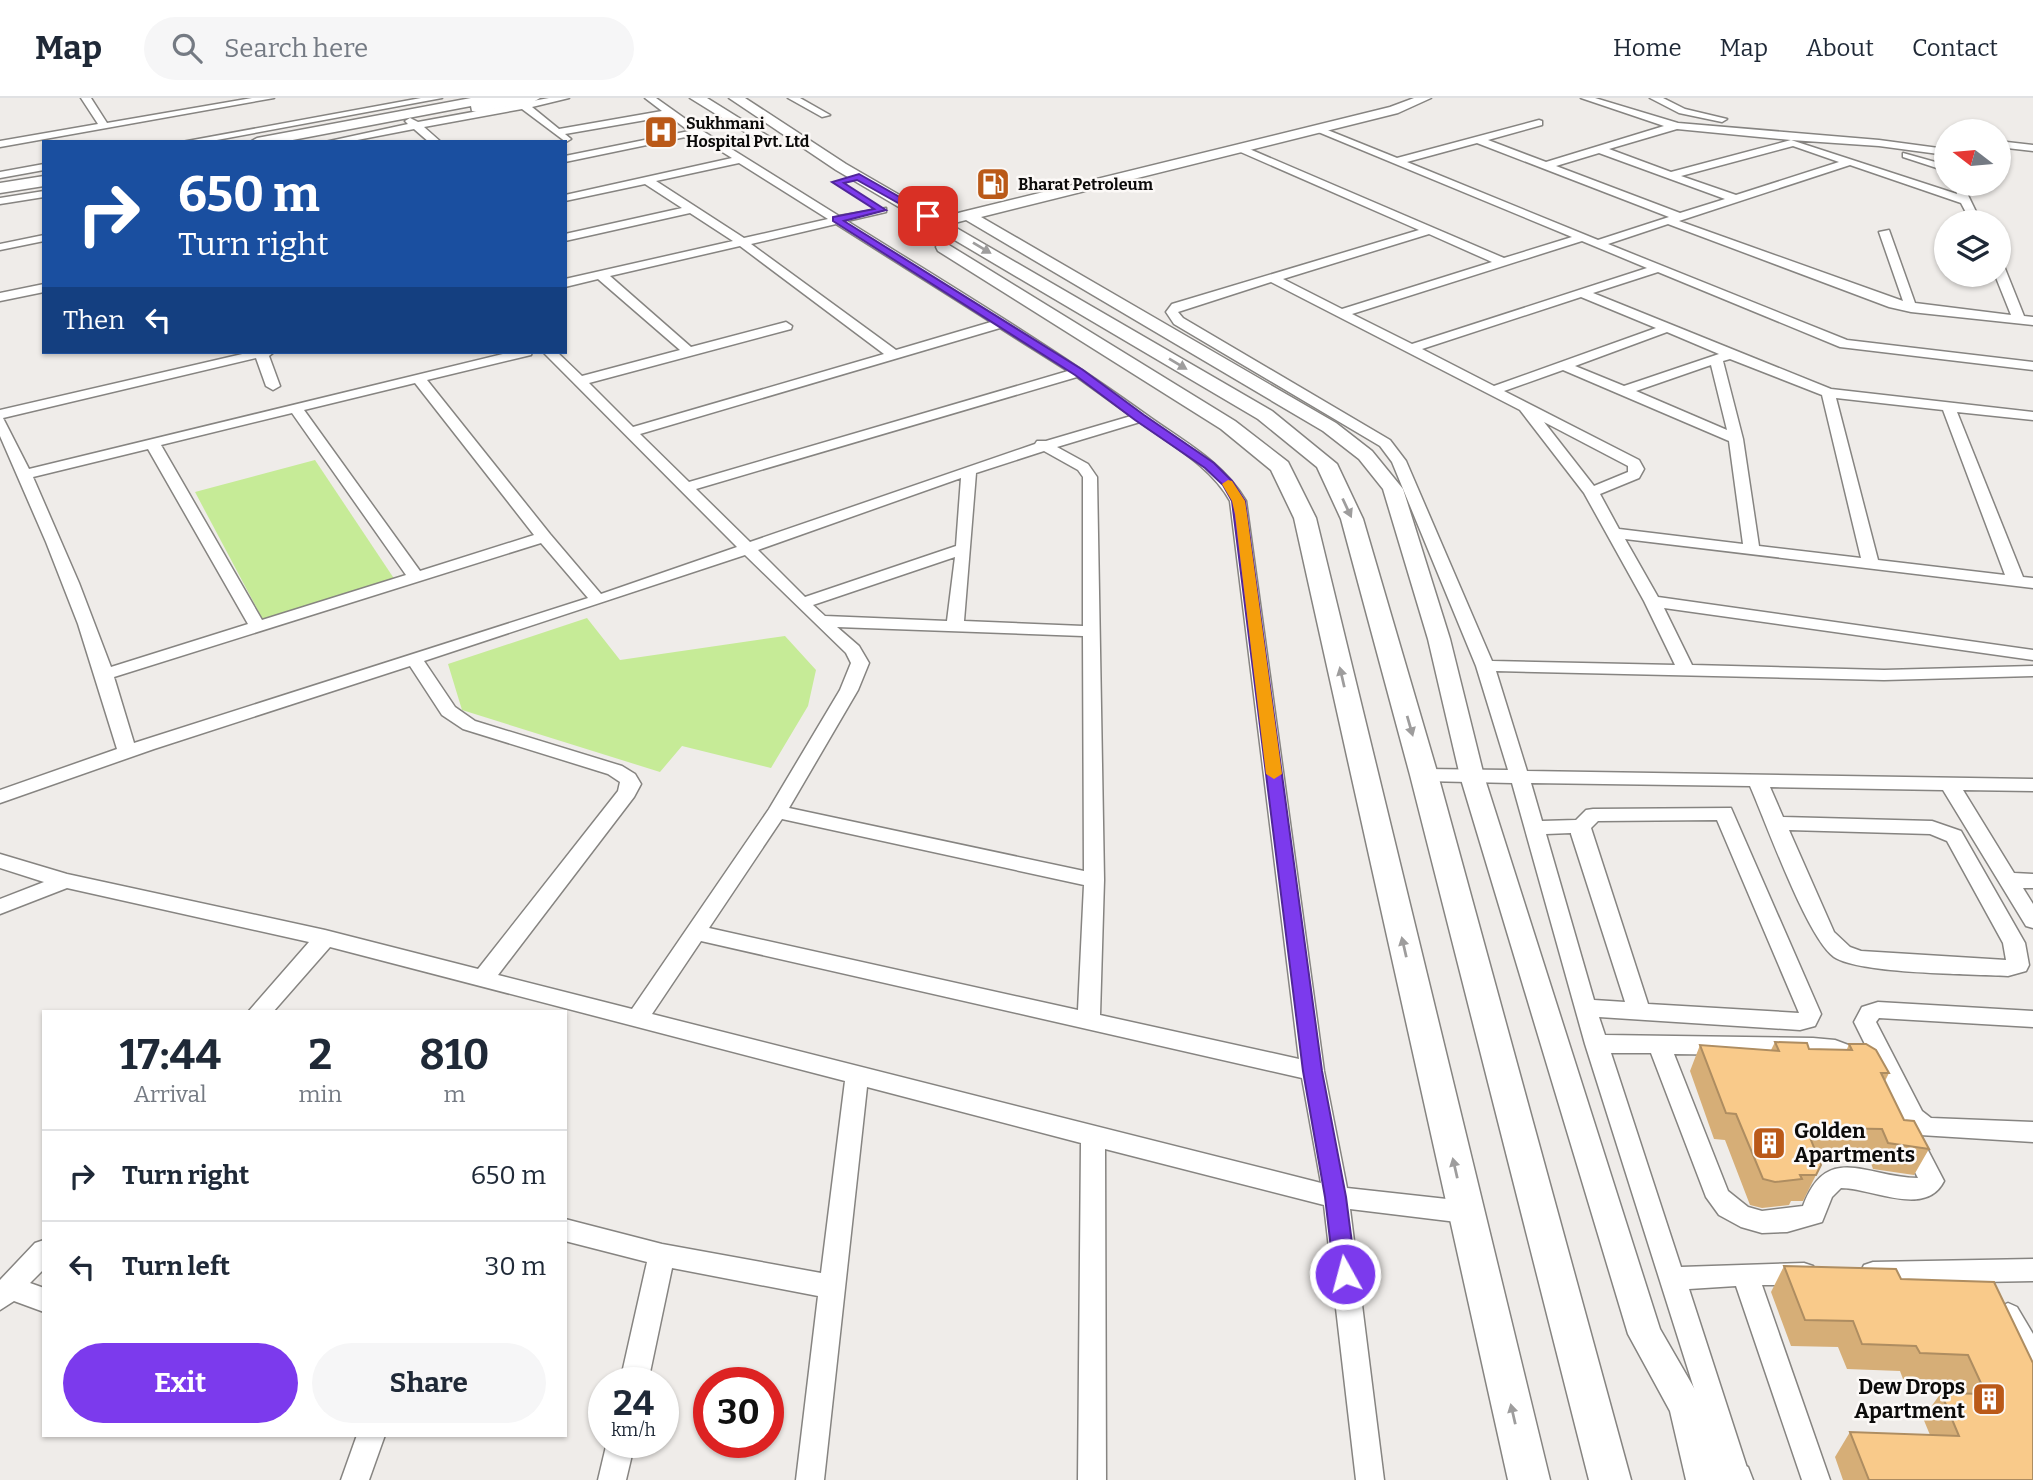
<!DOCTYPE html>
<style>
:root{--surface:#fff;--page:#f6f6f7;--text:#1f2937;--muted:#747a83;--line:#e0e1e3;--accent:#7c3aed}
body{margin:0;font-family:Bitter,serif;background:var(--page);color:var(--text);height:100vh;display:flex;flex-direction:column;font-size:26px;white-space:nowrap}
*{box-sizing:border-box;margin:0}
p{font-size:23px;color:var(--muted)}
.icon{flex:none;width:38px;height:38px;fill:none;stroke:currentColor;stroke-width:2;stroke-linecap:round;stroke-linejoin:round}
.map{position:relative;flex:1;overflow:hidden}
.details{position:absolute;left:42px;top:912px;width:525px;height:427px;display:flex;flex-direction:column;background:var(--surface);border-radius:0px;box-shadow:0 2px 5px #0004}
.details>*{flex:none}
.top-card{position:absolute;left:42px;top:42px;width:525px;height:214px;border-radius:0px;box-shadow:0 2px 5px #0004;background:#1a4fa0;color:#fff;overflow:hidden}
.needle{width:46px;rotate:286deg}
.tools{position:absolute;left:1934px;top:21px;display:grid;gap:14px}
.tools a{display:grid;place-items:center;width:77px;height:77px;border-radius:50%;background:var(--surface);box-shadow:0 2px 5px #0004;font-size:35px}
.speed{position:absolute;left:588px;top:1269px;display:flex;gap:14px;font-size:35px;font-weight:700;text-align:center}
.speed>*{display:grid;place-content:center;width:91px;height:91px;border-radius:50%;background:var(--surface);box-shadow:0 2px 5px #0004;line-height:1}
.speed small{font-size:18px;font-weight:400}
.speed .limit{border:10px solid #d22;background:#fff;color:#111}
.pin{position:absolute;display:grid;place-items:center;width:60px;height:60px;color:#fff;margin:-30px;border-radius:14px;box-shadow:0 4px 10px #0006}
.me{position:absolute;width:77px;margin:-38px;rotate:353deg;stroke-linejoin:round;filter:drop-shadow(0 0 5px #0008)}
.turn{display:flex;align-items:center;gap:24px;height:147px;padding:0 21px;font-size:32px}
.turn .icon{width:91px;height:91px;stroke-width:2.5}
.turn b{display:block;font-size:49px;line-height:60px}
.then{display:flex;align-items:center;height:66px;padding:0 21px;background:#0003;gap:14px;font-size:26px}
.eta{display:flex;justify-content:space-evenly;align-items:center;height:119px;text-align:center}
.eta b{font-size:42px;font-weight:700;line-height:49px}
.action{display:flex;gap:14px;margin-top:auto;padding:14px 21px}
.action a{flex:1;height:80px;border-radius:42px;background:var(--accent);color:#fff;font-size:28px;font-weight:700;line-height:80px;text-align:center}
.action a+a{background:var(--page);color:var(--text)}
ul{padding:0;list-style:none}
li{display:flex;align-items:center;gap:21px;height:91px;padding:0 21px;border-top:2px solid var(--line)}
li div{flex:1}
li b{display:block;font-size:26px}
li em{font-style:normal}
header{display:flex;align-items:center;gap:42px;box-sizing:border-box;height:98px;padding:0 35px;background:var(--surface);border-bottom:2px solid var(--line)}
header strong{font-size:33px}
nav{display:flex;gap:38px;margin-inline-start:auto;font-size:24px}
.search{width:490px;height:63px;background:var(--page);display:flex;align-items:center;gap:18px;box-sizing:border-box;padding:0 24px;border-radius:38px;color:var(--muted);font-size:26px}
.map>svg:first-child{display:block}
.green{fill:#c6eb97}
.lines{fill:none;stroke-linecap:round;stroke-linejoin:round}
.minor-casing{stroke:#868481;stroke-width:3}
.tertiary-casing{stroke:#868481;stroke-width:3}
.secondary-casing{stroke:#868481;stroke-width:3}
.minor{fill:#fff;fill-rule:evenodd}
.tertiary{fill:#fff;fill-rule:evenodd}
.secondary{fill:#fff;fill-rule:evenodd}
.wall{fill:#d6ae77}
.building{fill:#f9ca8a;stroke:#ae8d61;stroke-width:2}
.oneway{fill:#9e9d9d}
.route{fill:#7c3aed;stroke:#51269a;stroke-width:2}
.slow{fill:#f59e0b}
.labels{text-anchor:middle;stroke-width:5;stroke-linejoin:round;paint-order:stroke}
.far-poi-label{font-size:16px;font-weight:bold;fill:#0c0b0a;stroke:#fcf9f7;text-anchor:start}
.near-poi-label{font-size:21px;font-weight:bold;fill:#0c0b0a;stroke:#fcf9f7;text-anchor:start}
</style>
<header>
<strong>Map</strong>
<div class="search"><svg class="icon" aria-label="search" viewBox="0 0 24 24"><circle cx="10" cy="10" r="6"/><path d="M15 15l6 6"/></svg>Search here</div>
<nav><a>Home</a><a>Map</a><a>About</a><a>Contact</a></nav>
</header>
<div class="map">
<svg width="2033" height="1382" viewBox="0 0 2033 1382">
<rect width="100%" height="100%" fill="#efece9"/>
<g class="green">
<polygon points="315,362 395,482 263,522 195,394"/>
<polygon points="587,520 620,562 785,538 816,572 808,608 771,670 682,648 660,674 462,612 448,566"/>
</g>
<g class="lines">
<g class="minor-casing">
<g id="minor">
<polygon points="81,0 91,0 107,25 252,0 274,0 0,49 0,43 98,26"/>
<polygon points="421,0 442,0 206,44 182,44"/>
<path d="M549,0H569L532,9L559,31L662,13L645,0H656L701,32L839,118L886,110V114L847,123C949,187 1053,249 1151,320C1185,344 1224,365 1246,403L1324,973L1347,1090L1465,1103L1474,1106L1478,1114L1474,1122L1465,1125L1350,1111L1384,1382H1356L1324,1107L1105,1051L1106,1382H1078L1081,1045L867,989L824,1382H796L818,1198L672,1170L648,1284H620L647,1164L565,1143V1121L662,1146L821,1175L845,983L330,849L273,914H248L309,844L67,790L0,816V801L44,784L0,770V756L67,776L325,832L478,871L618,693L620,684L608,676L463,631L442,617L410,568L154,651L0,705V692L117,651L78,526L46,444L0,338V312L251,254H274L269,258L280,288L273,292L266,288L256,260L3,320L29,371L511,254H532L531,257L427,282L550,436L601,496L737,449L543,254H557L582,278L680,252L598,181L565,189V181L733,143L690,115L565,143V136L682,110L645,86L565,103V97L732,60L695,37L565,64V58L689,33L669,18L565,36L571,41L566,44L522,11L424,29L441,44H429L414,31L347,44H325L408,26L405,23L410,20L418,24ZM739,65L828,121L744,140L656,83ZM836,126L991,224L896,252L751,146ZM740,148L884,256L633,329L589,285L791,231L792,228L786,224L691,249L610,178ZM1000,230L1068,273L689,384L640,336ZM1077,279L1131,318L1046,343H1037L1035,346L750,444L696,391ZM415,285L534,437L420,473L304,312ZM292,315L406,477L262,522L161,347ZM1140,324C1171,347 1211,368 1230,403L1299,961L1100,917L1104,782L1097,379L1088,366L1057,349ZM148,351L248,526L111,569L79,485L33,379ZM1044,353L1078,372L1083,379V528L964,523L976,375ZM961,380L956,448L805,499L758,452ZM541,445L588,500L134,645L114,579ZM745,457L846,555L851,565L840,592L769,711L632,911L498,877L634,699L641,686L635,676L622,668L475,623L455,609L424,563ZM955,459L947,523L825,518L813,507ZM837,529L1083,538L1084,773L789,710L858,592L869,565L859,548ZM782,721L1084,787L1078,912L709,830ZM701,843L1302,980L1321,1085L652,916Z"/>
<polygon points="788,0 800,0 830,17 822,19"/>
<path d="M1581,0H1595L1678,25L1879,42L1946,51V57L1879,48L1791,42L1957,96L1956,89H1964L1981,124H1971L1961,105L1850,67L1679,123L1903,203L1879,134L1889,132L1915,205L2011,217L1995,177H1998V165L2004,168L2024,218L2033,219V227L1911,214L1889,209L1668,126L1608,146L1847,242L2033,264V272L1840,249L1658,174L1593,195L1831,291L2033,314V322L1957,314L2023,479L2033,480V490L1625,441L1658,499L2033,552V562L1664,510L1692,567L1884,572L2033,568V578L1884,582L1496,573L1527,673L2033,681V693L1963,692L2014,775L2033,776V790H2023L2033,806V830L2026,828L1943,692L1770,689L1783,719L1932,723L1961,733L2025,845L2029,867L2026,873L2008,878C1972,876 1859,876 1834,859C1807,840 1766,724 1750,688L1531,685L1542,723L1576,722L1586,712L1593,711L1731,710L1821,916L1815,928L1800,932L1599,919L1605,937L1813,940L1835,942L1867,954L1871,960L1867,966C1855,970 1829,959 1813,958L1674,956L1728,1093L1748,1109L1762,1113L1803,1108C1827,1043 1868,1080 1918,1080L1898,1041L1901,1034L1912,1032L1905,1027L1854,924L1862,909L1878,904L2033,913V929L1879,920L1876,924L1922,1013L1931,1020L2033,1024V1044L1920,1037L1944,1083C1926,1120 1872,1090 1841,1090L1832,1099L1822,1124L1787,1134L1762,1135L1741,1129L1719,1117L1706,1099L1651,955H1611L1681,1169L1804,1165L1813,1168L1817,1176L1813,1184L1804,1187H1762L1830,1382H1802L1736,1188L1689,1191L1751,1382H1723L1585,946L1512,685L1424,683L1417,681L1414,677L1417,673L1424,671L1508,672L1476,568L1392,364L1380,348L1174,226L1166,214L1172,206L1419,132L1236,52L1235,50L1240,47L1504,160L1572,139L1311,31L1320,29L1397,60L1539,22L1542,23V27L1488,42L1546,64L1664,28ZM1677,31L1791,42L1671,74L1609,51ZM1477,45L1669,119L1598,142L1407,64ZM1793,48L1839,64L1736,97L1681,78ZM1599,55L1725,101L1680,115L1556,68ZM1429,136L1492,164L1342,211L1283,181ZM1582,143L1647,170L1412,246L1352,216ZM1271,184L1520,312L1584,395L1644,503L1675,567L1492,563L1406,363L1390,342L1183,220L1178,214ZM1581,199L1656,230L1494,288L1422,251ZM1667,234L1719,256L1624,288L1575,268ZM1730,261L1822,297L1861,460L1759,448L1743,341L1723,263ZM1711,267L1727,332L1636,293ZM1563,272L1729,343L1743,446L1619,431L1600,396L1639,380L1644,371L1639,362L1504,293ZM1836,300L1943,312L2005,477L1878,462ZM1544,324L1628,368V374L1594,388ZM1717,722L1799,915L1648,906L1591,730L1598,723ZM1789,732L1930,736L1947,743L2003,845L2006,862L1861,853L1850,849L1834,834ZM1571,735V736L1625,904L1594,902L1546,736Z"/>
<polygon points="1650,0 1663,0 1685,11 1727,21 1722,24 1679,15"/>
<polygon points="1998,43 2033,47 2033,53 1998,49"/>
<polygon points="1903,55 1946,67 1946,73 1903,59"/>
<polygon points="44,66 44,72 0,80 0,74"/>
<polygon points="44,93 44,99 0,106 0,100"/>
<polygon points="44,137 44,143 0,152 0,146"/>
<polygon points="44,186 44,194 0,203 0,195"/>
<polygon points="44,1142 44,1171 30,1185 44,1190 44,1214 14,1203 0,1212 0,1182 35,1145"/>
<polygon points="2033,1161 2033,1183 1873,1186 1864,1183 1860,1175 1864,1167 1873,1164"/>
<polygon points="2008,1205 2017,1209 2033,1236 2033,1274 2023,1271 1995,1217 1999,1209"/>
<polygon points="357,1337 385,1337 369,1382 341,1382"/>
<polygon points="607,1344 635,1344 626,1382 598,1382"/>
</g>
</g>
<g class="tertiary-casing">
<polygon id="tertiary" points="1414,0 1431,0 1398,15 981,119 1336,325 1372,353 1403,391 1450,541 1484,678 1660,1231 1705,1309 1718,1363 1735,1364 1748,1369 1753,1382 1686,1382 1670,1313 1628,1236 1460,678 1428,541 1383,391 1359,361 1323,333 966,122 939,129 932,125 934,122 962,114 1390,9"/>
</g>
<g class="secondary-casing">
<g id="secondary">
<polygon points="471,0 540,0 533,4 477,14 472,13 471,8 282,44 250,44 257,40"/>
<polygon points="690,0 707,0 773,41 771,44 761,44"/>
<polygon points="729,0 745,0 846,66 1272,313 1337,366 1363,421 1438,677 1631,1382 1589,1382 1410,677 1341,421 1317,369 1258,321 836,72"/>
<polygon points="44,78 44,88 0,95 0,85"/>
<polygon points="944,144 1235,323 1288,364 1316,420 1550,1382 1508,1382 1294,420 1271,372 1221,331 938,153 936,149 938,145"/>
</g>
</g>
<use href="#minor" class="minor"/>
<use href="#tertiary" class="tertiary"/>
<use href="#secondary" class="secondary"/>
</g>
<g class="wall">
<polygon points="1775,944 1809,951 1847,951 1849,946 1889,975 1885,983 1904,1022 1929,1051 1914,1077 1873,1071 1868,1057 1824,1057 1820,1064 1821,1067 1803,1103 1791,1103 1789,1107 1762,1110 1750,1107 1725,1042 1714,1041 1690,973 1700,947 1771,952"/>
<polygon points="1784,1168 1901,1181 1994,1184 2033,1382 1843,1382 1835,1359 1850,1334 1930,1337 1923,1320 1941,1295 1956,1295 1951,1282 1903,1281 1900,1273 1847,1271 1838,1249 1791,1248 1771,1194"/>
</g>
<g class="building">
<polygon points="1775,944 1807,945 1809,951 1852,952 1849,946 1866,946 1876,952 1889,975 1881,975 1904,1022 1914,1023 1929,1051 1888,1045 1882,1031 1830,1030 1833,1038 1809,1037 1821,1067 1816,1077 1800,1077 1802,1081 1775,1084 1763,1081 1736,1016 1726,1015 1700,947 1779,953"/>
<polygon points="1784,1168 1896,1171 1901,1181 1994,1184 2033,1265 2033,1382 1869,1382 1850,1334 1959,1338 1941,1295 1986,1296 1968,1257 1920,1255 1916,1248 1862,1246 1853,1223 1805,1222"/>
</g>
<defs><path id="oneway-solid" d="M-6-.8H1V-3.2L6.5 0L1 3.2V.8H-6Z" transform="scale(1.75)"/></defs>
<g class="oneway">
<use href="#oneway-solid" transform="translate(982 150) rotate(31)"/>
<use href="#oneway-solid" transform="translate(1178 266) rotate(31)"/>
<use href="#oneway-solid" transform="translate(1347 410) rotate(65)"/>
<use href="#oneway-solid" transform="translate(1342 579) rotate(-103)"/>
<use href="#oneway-solid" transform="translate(1410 628) rotate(74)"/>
<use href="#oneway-solid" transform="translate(1404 849) rotate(-103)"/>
<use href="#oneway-solid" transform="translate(1455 1070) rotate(-103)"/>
<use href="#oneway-solid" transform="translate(1513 1316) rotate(-103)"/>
</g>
<polygon class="route" points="859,76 933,118 925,120 857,82 844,85 886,112 844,123 1083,272 1144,317 1214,365 1232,383 1245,403 1322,973 1346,1099 1356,1176 1353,1183 1345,1186 1337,1183 1334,1176 1325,1099 1303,973 1232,403 1223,387 1205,370 1135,322 1075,277 833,123 833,119 874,111 832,84"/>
<polygon class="slow" points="1228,382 1232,383 1245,403 1247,416 1282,676 1274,681 1266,676 1235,416 1232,403 1222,386"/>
<defs>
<g id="hospital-square" transform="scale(1.75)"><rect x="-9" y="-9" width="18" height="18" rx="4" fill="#ba5918" stroke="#fcf9f7"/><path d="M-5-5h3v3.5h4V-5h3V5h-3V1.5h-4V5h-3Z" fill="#fff"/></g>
<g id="fuel-square" transform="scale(1.75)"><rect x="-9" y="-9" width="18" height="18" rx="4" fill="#ba5918" stroke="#fcf9f7"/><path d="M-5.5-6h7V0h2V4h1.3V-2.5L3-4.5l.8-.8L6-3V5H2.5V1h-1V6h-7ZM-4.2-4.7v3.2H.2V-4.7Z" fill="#fff"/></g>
<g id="building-square" transform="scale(1.75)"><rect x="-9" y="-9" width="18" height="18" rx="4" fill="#ba5918" stroke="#fcf9f7"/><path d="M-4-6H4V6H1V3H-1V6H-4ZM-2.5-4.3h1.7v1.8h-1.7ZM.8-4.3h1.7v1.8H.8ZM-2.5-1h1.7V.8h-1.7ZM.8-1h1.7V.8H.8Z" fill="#fff"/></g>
</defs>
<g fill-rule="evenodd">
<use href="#hospital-square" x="661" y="34"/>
<use href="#fuel-square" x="993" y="86"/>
<use href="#building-square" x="1769" y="1045"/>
<use href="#building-square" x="1989" y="1301"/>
</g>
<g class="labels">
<g class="far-poi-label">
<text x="686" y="31">Sukhmani<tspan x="686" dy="18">Hospital Pvt. Ltd</tspan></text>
<text x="1018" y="92">Bharat Petroleum</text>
</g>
<g class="near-poi-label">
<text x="1794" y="1040">Golden<tspan x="1794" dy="24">Apartments</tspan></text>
<text x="1965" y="1296" text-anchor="end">Dew Drops<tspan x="1965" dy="24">Apartment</tspan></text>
</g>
</g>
</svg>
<div class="tools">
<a><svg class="needle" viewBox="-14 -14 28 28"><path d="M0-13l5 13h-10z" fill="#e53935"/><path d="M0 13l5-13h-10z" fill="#747a83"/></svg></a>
<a><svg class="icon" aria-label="layers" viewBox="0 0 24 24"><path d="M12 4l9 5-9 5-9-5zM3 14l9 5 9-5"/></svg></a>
</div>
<div class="speed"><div>24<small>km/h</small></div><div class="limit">30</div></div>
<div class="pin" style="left:928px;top:118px;background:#d93025"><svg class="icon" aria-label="arrive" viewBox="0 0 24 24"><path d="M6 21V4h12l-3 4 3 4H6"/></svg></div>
<svg class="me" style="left:1345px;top:1176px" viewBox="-20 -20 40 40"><circle r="17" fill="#7c3aed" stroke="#fff" stroke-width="3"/><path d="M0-11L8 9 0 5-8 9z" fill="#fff"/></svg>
<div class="top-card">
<div class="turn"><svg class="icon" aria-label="right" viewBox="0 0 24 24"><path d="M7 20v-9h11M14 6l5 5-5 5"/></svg><div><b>650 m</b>Turn right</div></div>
<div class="then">Then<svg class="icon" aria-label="left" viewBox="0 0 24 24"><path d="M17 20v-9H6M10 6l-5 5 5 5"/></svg></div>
</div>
<section class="details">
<div class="eta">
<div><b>17:44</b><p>Arrival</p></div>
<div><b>2</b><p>min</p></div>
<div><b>810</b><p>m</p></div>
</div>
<ul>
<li><svg class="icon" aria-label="right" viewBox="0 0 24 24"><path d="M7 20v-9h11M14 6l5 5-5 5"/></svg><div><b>Turn right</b></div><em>650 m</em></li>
<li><svg class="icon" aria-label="left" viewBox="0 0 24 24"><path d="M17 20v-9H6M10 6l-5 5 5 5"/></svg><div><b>Turn left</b></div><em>30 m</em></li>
</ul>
<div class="action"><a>Exit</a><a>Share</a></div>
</section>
</div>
